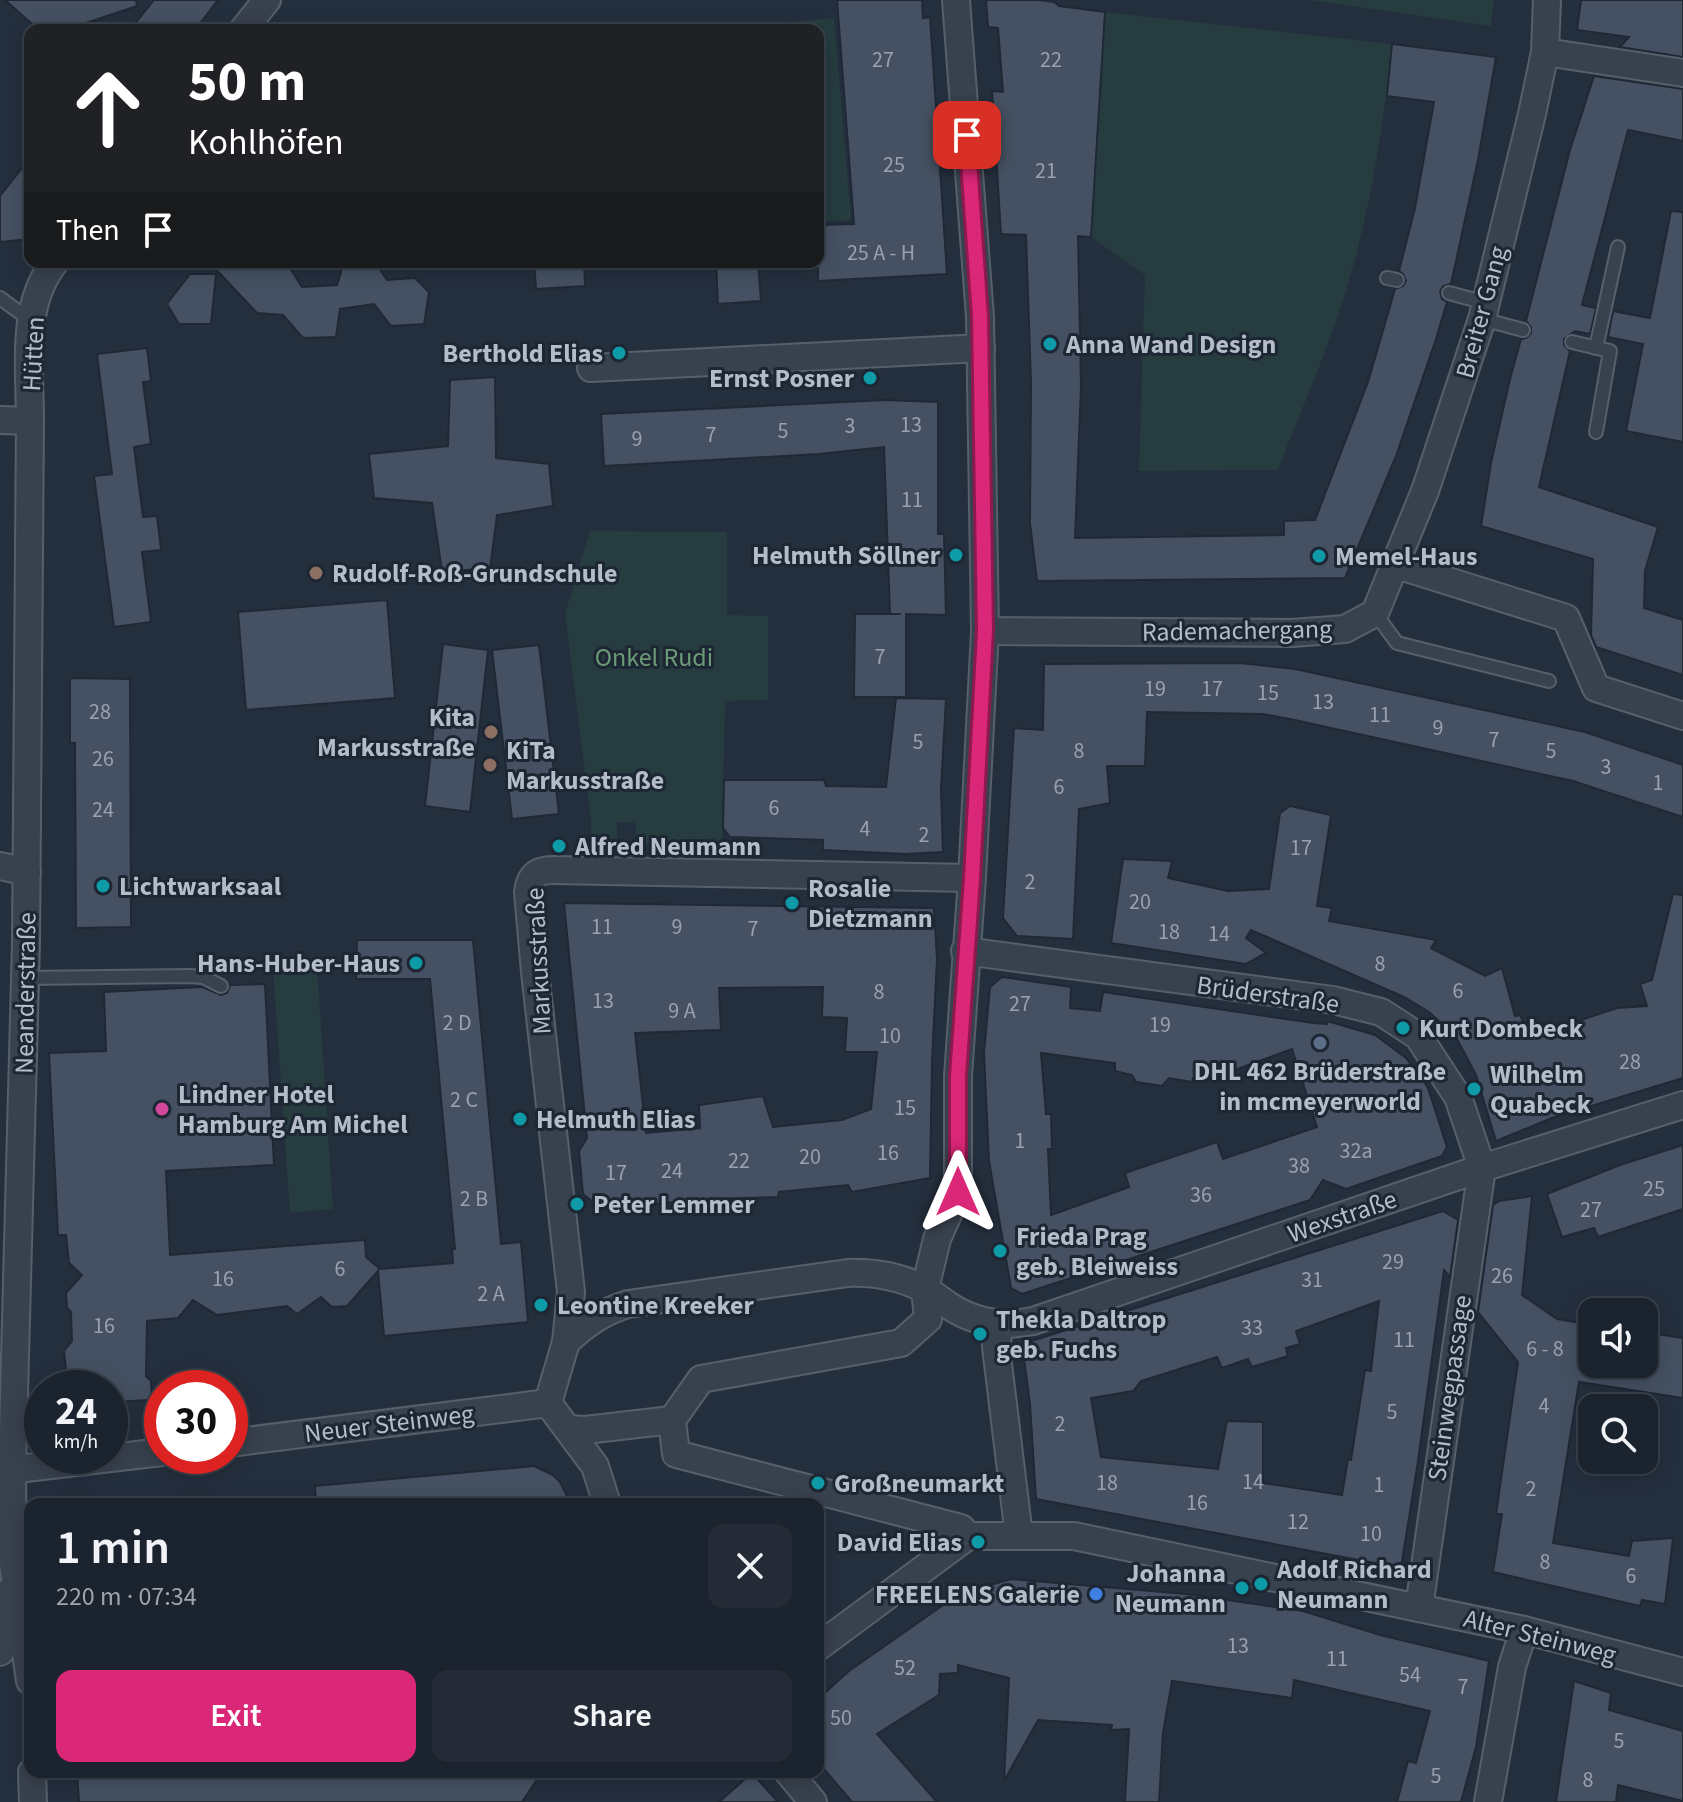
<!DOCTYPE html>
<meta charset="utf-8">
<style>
:root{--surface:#1b232e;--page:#242b36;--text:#f1f3f6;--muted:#a0a4aa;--line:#39404a;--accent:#db2777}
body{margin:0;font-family:"Source Sans 3",sans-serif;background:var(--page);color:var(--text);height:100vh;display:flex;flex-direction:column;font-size:30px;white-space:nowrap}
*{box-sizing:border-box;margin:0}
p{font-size:26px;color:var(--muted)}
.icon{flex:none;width:44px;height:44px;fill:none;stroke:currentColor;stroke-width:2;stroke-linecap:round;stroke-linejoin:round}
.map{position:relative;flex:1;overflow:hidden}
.side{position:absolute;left:24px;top:1498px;width:800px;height:280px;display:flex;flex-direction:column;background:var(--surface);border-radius:16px;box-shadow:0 4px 20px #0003,0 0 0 2px var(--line)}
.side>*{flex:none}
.guide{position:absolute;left:24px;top:24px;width:800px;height:244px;border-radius:16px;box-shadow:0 4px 20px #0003,0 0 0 2px var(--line);background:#202124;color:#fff;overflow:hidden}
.fabs{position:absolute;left:1578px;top:1298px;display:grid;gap:16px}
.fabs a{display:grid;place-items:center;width:80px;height:80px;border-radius:16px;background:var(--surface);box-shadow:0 4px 20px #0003,0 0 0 2px var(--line);font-size:40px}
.speed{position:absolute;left:24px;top:1370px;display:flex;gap:16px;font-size:40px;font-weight:700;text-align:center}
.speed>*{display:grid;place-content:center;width:104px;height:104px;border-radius:50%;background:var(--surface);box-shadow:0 4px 20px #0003,0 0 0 2px var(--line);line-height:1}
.speed small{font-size:20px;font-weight:400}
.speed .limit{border:12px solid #d22;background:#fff;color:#111}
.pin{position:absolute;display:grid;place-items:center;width:68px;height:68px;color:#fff;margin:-34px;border-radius:16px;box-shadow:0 4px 12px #0006}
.me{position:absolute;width:88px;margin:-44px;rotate:0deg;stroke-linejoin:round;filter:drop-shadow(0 0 6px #0008)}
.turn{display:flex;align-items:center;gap:28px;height:168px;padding:0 32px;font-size:36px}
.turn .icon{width:104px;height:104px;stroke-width:2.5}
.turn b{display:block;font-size:56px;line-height:68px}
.then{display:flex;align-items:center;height:76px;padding:0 32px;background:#0003;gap:16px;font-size:30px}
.round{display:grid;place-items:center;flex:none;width:84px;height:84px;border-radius:16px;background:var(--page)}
.headline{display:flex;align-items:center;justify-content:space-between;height:136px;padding:0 32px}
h1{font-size:48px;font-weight:600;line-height:60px}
.cta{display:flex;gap:16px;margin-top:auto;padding:16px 32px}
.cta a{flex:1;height:92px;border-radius:16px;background:var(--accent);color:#fff;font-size:32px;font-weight:600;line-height:92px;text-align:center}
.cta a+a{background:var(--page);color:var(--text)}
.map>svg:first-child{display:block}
.green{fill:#263c3f}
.building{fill:#455162;stroke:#1f2835;stroke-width:2;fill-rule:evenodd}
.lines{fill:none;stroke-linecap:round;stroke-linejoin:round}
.lane-casing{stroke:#565f6c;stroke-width:16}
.street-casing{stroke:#565f6c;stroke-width:30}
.lane{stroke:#38414e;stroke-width:12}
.street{stroke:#38414e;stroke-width:26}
.route-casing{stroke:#8e194d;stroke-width:20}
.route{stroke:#db2777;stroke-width:14}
.culture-dot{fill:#0f9aa8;stroke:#1d2633;stroke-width:3}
.education-dot{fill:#8d6e63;stroke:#1d2633;stroke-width:3}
.service-dot{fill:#5c6f8a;stroke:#1d2633;stroke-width:3}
.hotel-dot{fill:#d1479c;stroke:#1d2633;stroke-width:3}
.shop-dot{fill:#3f7fe0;stroke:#1d2633;stroke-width:3}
.labels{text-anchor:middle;stroke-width:6;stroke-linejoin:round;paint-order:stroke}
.number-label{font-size:22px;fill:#98a1af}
.street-label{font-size:26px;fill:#b4bcc9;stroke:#1d2633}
.poi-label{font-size:26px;font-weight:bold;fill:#b4bcc9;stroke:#1d2633;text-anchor:start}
.park-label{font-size:26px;fill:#6b9a76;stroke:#1d2633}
</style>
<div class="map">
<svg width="1683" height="1802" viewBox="0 0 1683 1802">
<rect width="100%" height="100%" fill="#242f3e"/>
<g class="green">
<polygon points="1310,0 1494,0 1491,26"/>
<path d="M1105,12L1392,44C1383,131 1369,220 1342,303C1324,360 1299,414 1278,470L1139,471L1145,275L1091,237Z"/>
<polygon points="834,18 851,220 818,221 818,30 699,30"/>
<polygon points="590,531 727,532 727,615 768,616 768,700 725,701 722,846 641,844 641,841 636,841 636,823 617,822 617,841 612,841 612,843 591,843 591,820 565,614"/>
<polygon points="317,966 333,1209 290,1213 273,968"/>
</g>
<g class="building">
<polygon points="5,0 136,0 137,6 65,30 39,30"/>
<polygon points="154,0 218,0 195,30 130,30"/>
<polygon points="837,0 922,0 923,18 930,17 947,274 818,281 818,225 854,224"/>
<polygon points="986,0 1039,0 1054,2 1059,6 1105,12 1091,237 1078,236 1081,386 1075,538 1284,535 1284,521 1315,520 1368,382 1395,289 1403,286 1406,281 1403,274 1399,271 1415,208 1434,102 1387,96 1392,44 1496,57 1478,160 1451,284 1443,286 1440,291 1442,299 1447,302 1436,339 1396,456 1345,578 1037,581 1030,523 1031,383 1026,235 1001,234 992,91 1003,92 998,28 988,27"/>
<polygon points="1581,0 1683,0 1683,57 1620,47 1629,37 1577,30"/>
<polygon points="1594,76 1683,89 1683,141 1628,130 1582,305 1596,308 1590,334 1575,331 1564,339 1564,345 1570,351 1539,487 1658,527 1645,571 1644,608 1683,620 1683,675 1596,647 1591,635 1593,559 1481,526 1491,463 1510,379 1521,339 1526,338 1531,333 1531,327 1526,321 1570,150"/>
<polygon points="30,158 30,239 0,242 0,196"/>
<polygon points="1671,211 1683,212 1683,442 1626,431 1643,344 1608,337 1613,311 1650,318"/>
<polygon points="209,262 257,262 262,269 288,265 302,287 337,285 344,262 375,262 387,280 415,278 429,292 424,324 391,326 374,304 340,309 336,337 303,338 283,315 257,313"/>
<polygon points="534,262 584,262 585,286 536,289"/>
<polygon points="716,262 758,262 761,301 718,304"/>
<polygon points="190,274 216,274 211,324 179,324 167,304"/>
<polygon points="147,348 151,381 143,382 151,444 134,447 143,517 157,516 161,550 142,552 151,622 114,627 94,476 112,474 97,354"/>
<polygon points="495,377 496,458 549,464 553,506 497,515 490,569 442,571 432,503 374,498 369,454 448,446 450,380"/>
<polygon points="885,400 938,402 938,534 944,534 946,615 906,614 906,697 854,697 855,614 901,614 890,614 884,447 818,454 604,466 601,414"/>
<polygon points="387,600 395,698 246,710 238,612"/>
<polygon points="443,644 488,650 470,812 425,806"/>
<polygon points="539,645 559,814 512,819 492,650"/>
<polygon points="1240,663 1295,669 1585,732 1683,765 1683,817 1573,781 1290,719 1263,714 1147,712 1145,766 1107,766 1110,803 1079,809 1073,939 1017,936 1003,918 1014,728 1043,730 1044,664"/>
<polygon points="70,678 130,679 131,927 76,928 75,743 70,743"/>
<polygon points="896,698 946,699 941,789 943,852 905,854 823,850 823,840 730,837 723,828 724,780 824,780 826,786 886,787"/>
<polygon points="1290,806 1331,815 1317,906 1332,908 1329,921 1436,940 1431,948 1485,976 1502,968 1515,1016 1520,1015 1530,1037 1617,1008 1647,1006 1640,984 1652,980 1673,894 1683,895 1683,1078 1552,1118 1496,1141 1476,1075 1456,1037 1429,1012 1404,997 1251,930 1246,938 1266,953 1246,964 1111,943 1123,859 1172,861 1168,878 1228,891 1269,889 1280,813"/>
<path d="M564,903L934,908L937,959L932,1061L930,1178L852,1192L848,1185L779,1192L778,1197L706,1199L602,1209L583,1194L579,1151L587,1138ZM823,987L822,1017L847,1018L845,1052H877L871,1109L842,1120L773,1127L763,1096L699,1105L700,1128L646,1133L635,1033L721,1030L719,988Z"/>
<polygon points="357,940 473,940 501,1244 521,1242 528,1322 384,1336 378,1271 347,1306 332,1307 321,1297 297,1314 287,1306 217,1315 193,1300 178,1318 147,1321 146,1376 151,1381 152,1400 110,1402 110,1388 68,1388 64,1351 72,1341 71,1312 67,1308 66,1293 82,1275 69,1263 66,1235 58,1235 49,1053 106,1051 104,992 202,987 221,995 227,993 230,985 265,984 274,1165 166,1171 170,1255 365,1240 366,1257 380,1269 453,1263 452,1249 455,1249 430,979 356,979"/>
<path d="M1002,977L1071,987L1070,1008L1100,1011L1103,992L1313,1023L1327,1024V1021L1375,1035L1406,1058L1419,1074L1428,1088L1447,1147L1442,1156L1346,1189L1323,1180L1310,1200L1022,1294L1011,1288L989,1161L984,1053L990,987ZM1292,1049L1317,1127L1223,1159L1217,1142L1125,1173L1129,1187L1051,1215L1048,1149H1052L1051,1114H1046L1041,1053L1115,1063V1071L1132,1075L1136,1082L1162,1086L1169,1078L1192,1082L1193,1078L1220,1079L1221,1075Z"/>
<polygon points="1683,1145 1683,1209 1598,1237 1594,1228 1562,1237 1547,1194 1620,1165"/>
<polygon points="1532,1196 1522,1295 1557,1319 1592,1325 1592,1364 1644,1364 1644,1332 1683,1338 1683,1398 1579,1382 1553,1543 1629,1556 1632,1541 1673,1538 1665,1604 1642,1600 1640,1606 1493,1572 1502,1514 1496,1514 1518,1362 1478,1312 1493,1205 1499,1201"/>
<path d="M1443,1211L1458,1220L1450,1277L1444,1270L1418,1461L1401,1568L1036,1499L1030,1404L1022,1344ZM1379,1301L1371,1371L1365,1370L1351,1460L1348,1459L1342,1495L1263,1483V1422L1227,1421L1218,1469L1101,1457L1091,1398L1133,1391L1141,1381L1217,1357L1222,1368L1248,1359L1252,1367L1288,1356L1286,1348L1300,1344L1296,1331Z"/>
<polygon points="534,1466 553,1475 560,1482 571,1504 316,1504 315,1486"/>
<polygon points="1011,1579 1186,1594 1303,1611 1380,1635 1489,1661 1476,1747 1461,1802 1397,1802 1408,1761 1416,1763 1430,1711 1294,1680 1292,1698 1172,1681 1163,1733 1159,1802 1125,1802 1129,1729 1111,1730 1112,1725 1038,1720 1004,1781 1009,1678 958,1665 958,1673 940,1674 939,1695 877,1734 937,1802 852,1802 818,1762 818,1699 849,1671 959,1594"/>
<polygon points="1574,1681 1611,1693 1609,1710 1683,1731 1683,1801 1618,1785 1616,1802 1556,1802"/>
<polygon points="77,1772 542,1772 522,1802 79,1802"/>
<polygon points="752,1773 778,1802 719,1802"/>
</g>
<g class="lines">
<g class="lane-casing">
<g id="lane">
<polyline points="1387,278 1397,280"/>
<polyline points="1449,293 1486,303"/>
<polyline points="0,298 30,320"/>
<polyline points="1482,319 1523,330"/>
<polyline points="1572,342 1610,351 1596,432"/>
<polyline points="1596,348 1618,247"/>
<polyline points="1375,613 1397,643 1549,681"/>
<polyline points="26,978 189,976 203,977 221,986"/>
</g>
</g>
<g class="street-casing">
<g id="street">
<polyline points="956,0 980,317 985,631 972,878 958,1076 958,1192 937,1239 925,1289 928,1319 901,1343 701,1379 672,1420 676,1454 961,1528 968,1536"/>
<polyline points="243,30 267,0"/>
<polyline points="1545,52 1683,73"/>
<polyline points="591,368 981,348"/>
<path d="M0,420L30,421C30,368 20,306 55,262"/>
<polyline points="30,421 26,942 12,1470 13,1564 30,1681"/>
<polyline points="1397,565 1566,618 1596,688 1683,716"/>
<polyline points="985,631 1292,633 1345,629 1375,613 1425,491 1482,319 1532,114 1545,52 1547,0"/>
<polyline points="0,866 27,872"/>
<polyline points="965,951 1333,1000 1381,1012 1418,1036 1458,1097 1482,1168 1419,1608"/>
<polyline points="1000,1324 996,1347 1019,1536"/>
<path d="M566,1342C585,1324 602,1312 628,1304L848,1273C874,1272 898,1276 922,1288C932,1293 939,1299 948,1305C974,1323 1002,1327 1033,1321L1482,1168L1683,1105"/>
<path d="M548,1403L566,1342L571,1292L535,972L528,892C530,875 537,870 553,870L972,878"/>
<polyline points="548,1403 595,1466 607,1504"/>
<polyline points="568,1429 585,1430 672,1420"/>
<polyline points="230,1443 548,1403"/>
<polyline points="0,1471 162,1452"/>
<polyline points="818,1647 968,1536 1074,1536 1524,1630 1683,1672"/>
<polyline points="0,1652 9,1592"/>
<polyline points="32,1772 33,1802"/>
<polyline points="788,1772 813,1802"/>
<polyline points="1488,1802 1512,1667 1524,1630"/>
</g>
</g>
<use href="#lane" class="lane"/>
<use href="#street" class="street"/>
</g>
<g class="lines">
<g class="route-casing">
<polyline id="route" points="958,1192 958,1076 972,878 985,631 980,317 967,135"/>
</g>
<use href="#route" class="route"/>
</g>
<g class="culture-dot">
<circle cx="1050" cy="344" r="8"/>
<circle cx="619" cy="353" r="8"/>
<circle cx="870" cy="378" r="8"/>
<circle cx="956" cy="555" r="8"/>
<circle cx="1319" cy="556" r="8"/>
<circle cx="559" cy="846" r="8"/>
<circle cx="103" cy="886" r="8"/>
<circle cx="792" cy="903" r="8"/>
<circle cx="416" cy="963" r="8"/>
<circle cx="1403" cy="1028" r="8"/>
<circle cx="1474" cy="1089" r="8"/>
<circle cx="520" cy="1119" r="8"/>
<circle cx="577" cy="1204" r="8"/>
<circle cx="1000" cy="1251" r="8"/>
<circle cx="541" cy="1305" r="8"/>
<circle cx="980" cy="1334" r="8"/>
<circle cx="818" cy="1483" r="8"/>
<circle cx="978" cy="1542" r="8"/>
<circle cx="1261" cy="1584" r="8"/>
<circle cx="1242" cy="1588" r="8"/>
</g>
<g class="education-dot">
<circle cx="316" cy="573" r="8"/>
<circle cx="491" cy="732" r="8"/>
<circle cx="490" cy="765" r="8"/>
</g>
<circle class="service-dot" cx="1320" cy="1043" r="8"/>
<circle class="hotel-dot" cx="162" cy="1109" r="8"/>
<circle class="shop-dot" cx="1096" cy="1594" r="8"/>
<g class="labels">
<g class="number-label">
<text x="883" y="67">27</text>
<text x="1051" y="67">22</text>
<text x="894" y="172">25</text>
<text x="1046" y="178">21</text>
<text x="881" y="260">25 A - H</text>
<text x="911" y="432">13</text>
<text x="850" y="433">3</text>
<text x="783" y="438">5</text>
<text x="711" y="442">7</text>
<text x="637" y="446">9</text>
<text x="912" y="507">11</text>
<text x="880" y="664">7</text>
<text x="1155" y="696">19</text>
<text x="1212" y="696">17</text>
<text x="1268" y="700">15</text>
<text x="1323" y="709">13</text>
<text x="100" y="719">28</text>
<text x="1380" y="722">11</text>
<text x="1438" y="735">9</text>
<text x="1494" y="747">7</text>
<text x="918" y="749">5</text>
<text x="1079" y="758">8</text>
<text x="1551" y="758">5</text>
<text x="103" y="766">26</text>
<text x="1606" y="774">3</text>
<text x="1658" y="790">1</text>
<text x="1059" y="794">6</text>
<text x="774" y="815">6</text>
<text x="103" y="817">24</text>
<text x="865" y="836">4</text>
<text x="924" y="842">2</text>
<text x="1301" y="855">17</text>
<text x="1030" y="889">2</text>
<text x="1140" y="909">20</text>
<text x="602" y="934">11</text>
<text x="677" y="934">9</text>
<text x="753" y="936">7</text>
<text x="1169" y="939">18</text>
<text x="1219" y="941">14</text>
<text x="1380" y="971">8</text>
<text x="1458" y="998">6</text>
<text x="879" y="999">8</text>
<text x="603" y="1008">13</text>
<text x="1020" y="1011">27</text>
<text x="682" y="1018">9 A</text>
<text x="457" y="1030">2 D</text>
<text x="1160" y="1032">19</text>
<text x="890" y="1043">10</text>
<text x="1630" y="1069">28</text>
<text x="464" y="1107">2 C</text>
<text x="905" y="1115">15</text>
<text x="1020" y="1148">1</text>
<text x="1356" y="1158">32a</text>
<text x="888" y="1160">16</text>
<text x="810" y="1164">20</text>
<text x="739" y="1168">22</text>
<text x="1299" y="1173">38</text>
<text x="672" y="1178">24</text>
<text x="616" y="1180">17</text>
<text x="1654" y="1196">25</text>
<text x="1201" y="1202">36</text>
<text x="474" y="1206">2 B</text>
<text x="1591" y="1217">27</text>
<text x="1393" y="1269">29</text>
<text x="340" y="1276">6</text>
<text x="1502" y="1283">26</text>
<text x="223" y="1286">16</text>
<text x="1312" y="1287">31</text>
<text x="491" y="1301">2 A</text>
<text x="104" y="1333">16</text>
<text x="1252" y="1335">33</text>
<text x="1404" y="1347">11</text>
<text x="1545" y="1356">6 - 8</text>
<text x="1544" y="1413">4</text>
<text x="1392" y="1419">5</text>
<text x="1060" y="1431">2</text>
<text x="1253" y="1489">14</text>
<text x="1107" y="1490">18</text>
<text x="1379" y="1492">1</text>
<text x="1531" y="1496">2</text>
<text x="1197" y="1510">16</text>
<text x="1298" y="1529">12</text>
<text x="1371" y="1541">10</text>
<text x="1545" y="1569">8</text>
<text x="1631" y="1583">6</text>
<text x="1238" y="1653">13</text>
<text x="1337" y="1666">11</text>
<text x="905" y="1675">52</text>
<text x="1410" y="1682">54</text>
<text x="1463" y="1694">7</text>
<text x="841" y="1725">50</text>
<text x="1619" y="1748">5</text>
<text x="1436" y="1783">5</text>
<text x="1588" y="1787">8</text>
</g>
<g class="street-label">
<text transform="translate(1481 312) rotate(-75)" y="9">Breiter Gang</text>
<text transform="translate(33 354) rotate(-87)" y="9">Hütten</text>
<text transform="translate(1237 630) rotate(-1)" y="9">Rademachergang</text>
<text transform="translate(538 961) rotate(-93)" y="9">Markusstraße</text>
<text transform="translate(25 993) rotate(-89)" y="9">Neanderstraße</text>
<text transform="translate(1268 994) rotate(8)" y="9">Brüderstraße</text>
<text transform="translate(1342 1216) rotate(-19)" y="9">Wexstraße</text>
<text transform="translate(1449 1388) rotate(-82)" y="9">Steinwegpassage</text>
<text transform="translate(389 1423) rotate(-7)" y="9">Neuer Steinweg</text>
<text transform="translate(1540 1636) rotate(14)" y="9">Alter Steinweg</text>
</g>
<g class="poi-label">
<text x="1066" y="353">Anna Wand Design</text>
<text x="603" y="362" text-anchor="end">Berthold Elias</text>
<text x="854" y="387" text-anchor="end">Ernst Posner</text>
<text x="940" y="564" text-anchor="end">Helmuth Söllner</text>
<text x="1335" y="565">Memel-Haus</text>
<text x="332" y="582">Rudolf-Roß-Grundschule</text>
<text x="475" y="726" text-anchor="end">Kita<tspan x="475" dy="30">Markusstraße</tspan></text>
<text x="506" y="759">KiTa<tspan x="506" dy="30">Markusstraße</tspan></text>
<text x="575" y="855">Alfred Neumann</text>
<text x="119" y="895">Lichtwarksaal</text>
<text x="808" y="897">Rosalie<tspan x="808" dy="30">Dietzmann</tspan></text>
<text x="400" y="972" text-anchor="end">Hans-Huber-Haus</text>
<text x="1419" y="1037">Kurt Dombeck</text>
<text x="1320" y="1080" text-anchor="middle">DHL 462 Brüderstraße<tspan x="1320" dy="30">in mcmeyerworld</tspan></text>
<text x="1490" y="1083">Wilhelm<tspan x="1490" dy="30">Quabeck</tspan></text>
<text x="178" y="1103">Lindner Hotel<tspan x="178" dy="30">Hamburg Am Michel</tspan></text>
<text x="536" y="1128">Helmuth Elias</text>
<text x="593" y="1213">Peter Lemmer</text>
<text x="1016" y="1245">Frieda Prag<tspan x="1016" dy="30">geb. Bleiweiss</tspan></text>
<text x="557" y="1314">Leontine Kreeker</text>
<text x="996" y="1328">Thekla Daltrop<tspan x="996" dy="30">geb. Fuchs</tspan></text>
<text x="834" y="1492">Großneumarkt</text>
<text x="962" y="1551" text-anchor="end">David Elias</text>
<text x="1277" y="1578">Adolf Richard<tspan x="1277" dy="30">Neumann</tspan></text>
<text x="1226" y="1582" text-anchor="end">Johanna<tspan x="1226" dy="30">Neumann</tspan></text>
<text x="1080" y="1603" text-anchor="end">FREELENS Galerie</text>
</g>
<g class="park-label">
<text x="654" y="666">Onkel Rudi</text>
</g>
</g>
</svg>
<div class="fabs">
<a><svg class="icon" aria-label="sound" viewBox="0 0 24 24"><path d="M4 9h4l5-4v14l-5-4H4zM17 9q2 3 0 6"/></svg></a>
<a><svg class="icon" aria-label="search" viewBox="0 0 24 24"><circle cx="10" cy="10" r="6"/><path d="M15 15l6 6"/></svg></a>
</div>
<div class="speed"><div>24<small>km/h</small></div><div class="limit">30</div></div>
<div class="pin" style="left:967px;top:135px;background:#d93025"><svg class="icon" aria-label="arrive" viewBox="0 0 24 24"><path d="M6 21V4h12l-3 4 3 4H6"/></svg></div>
<svg class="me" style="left:958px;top:1192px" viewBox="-20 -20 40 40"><path d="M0-17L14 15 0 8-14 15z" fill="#db2777" stroke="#fff" stroke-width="4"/></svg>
<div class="guide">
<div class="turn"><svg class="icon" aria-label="ahead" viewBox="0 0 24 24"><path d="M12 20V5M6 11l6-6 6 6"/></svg><div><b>50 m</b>Kohlhöfen</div></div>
<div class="then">Then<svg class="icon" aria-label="arrive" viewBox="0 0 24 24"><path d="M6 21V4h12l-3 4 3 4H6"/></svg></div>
</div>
<section class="side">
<div class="headline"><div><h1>1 min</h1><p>220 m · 07:34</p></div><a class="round"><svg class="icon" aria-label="close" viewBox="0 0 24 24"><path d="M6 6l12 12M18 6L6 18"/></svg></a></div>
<div class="cta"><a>Exit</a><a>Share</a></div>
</section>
</div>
